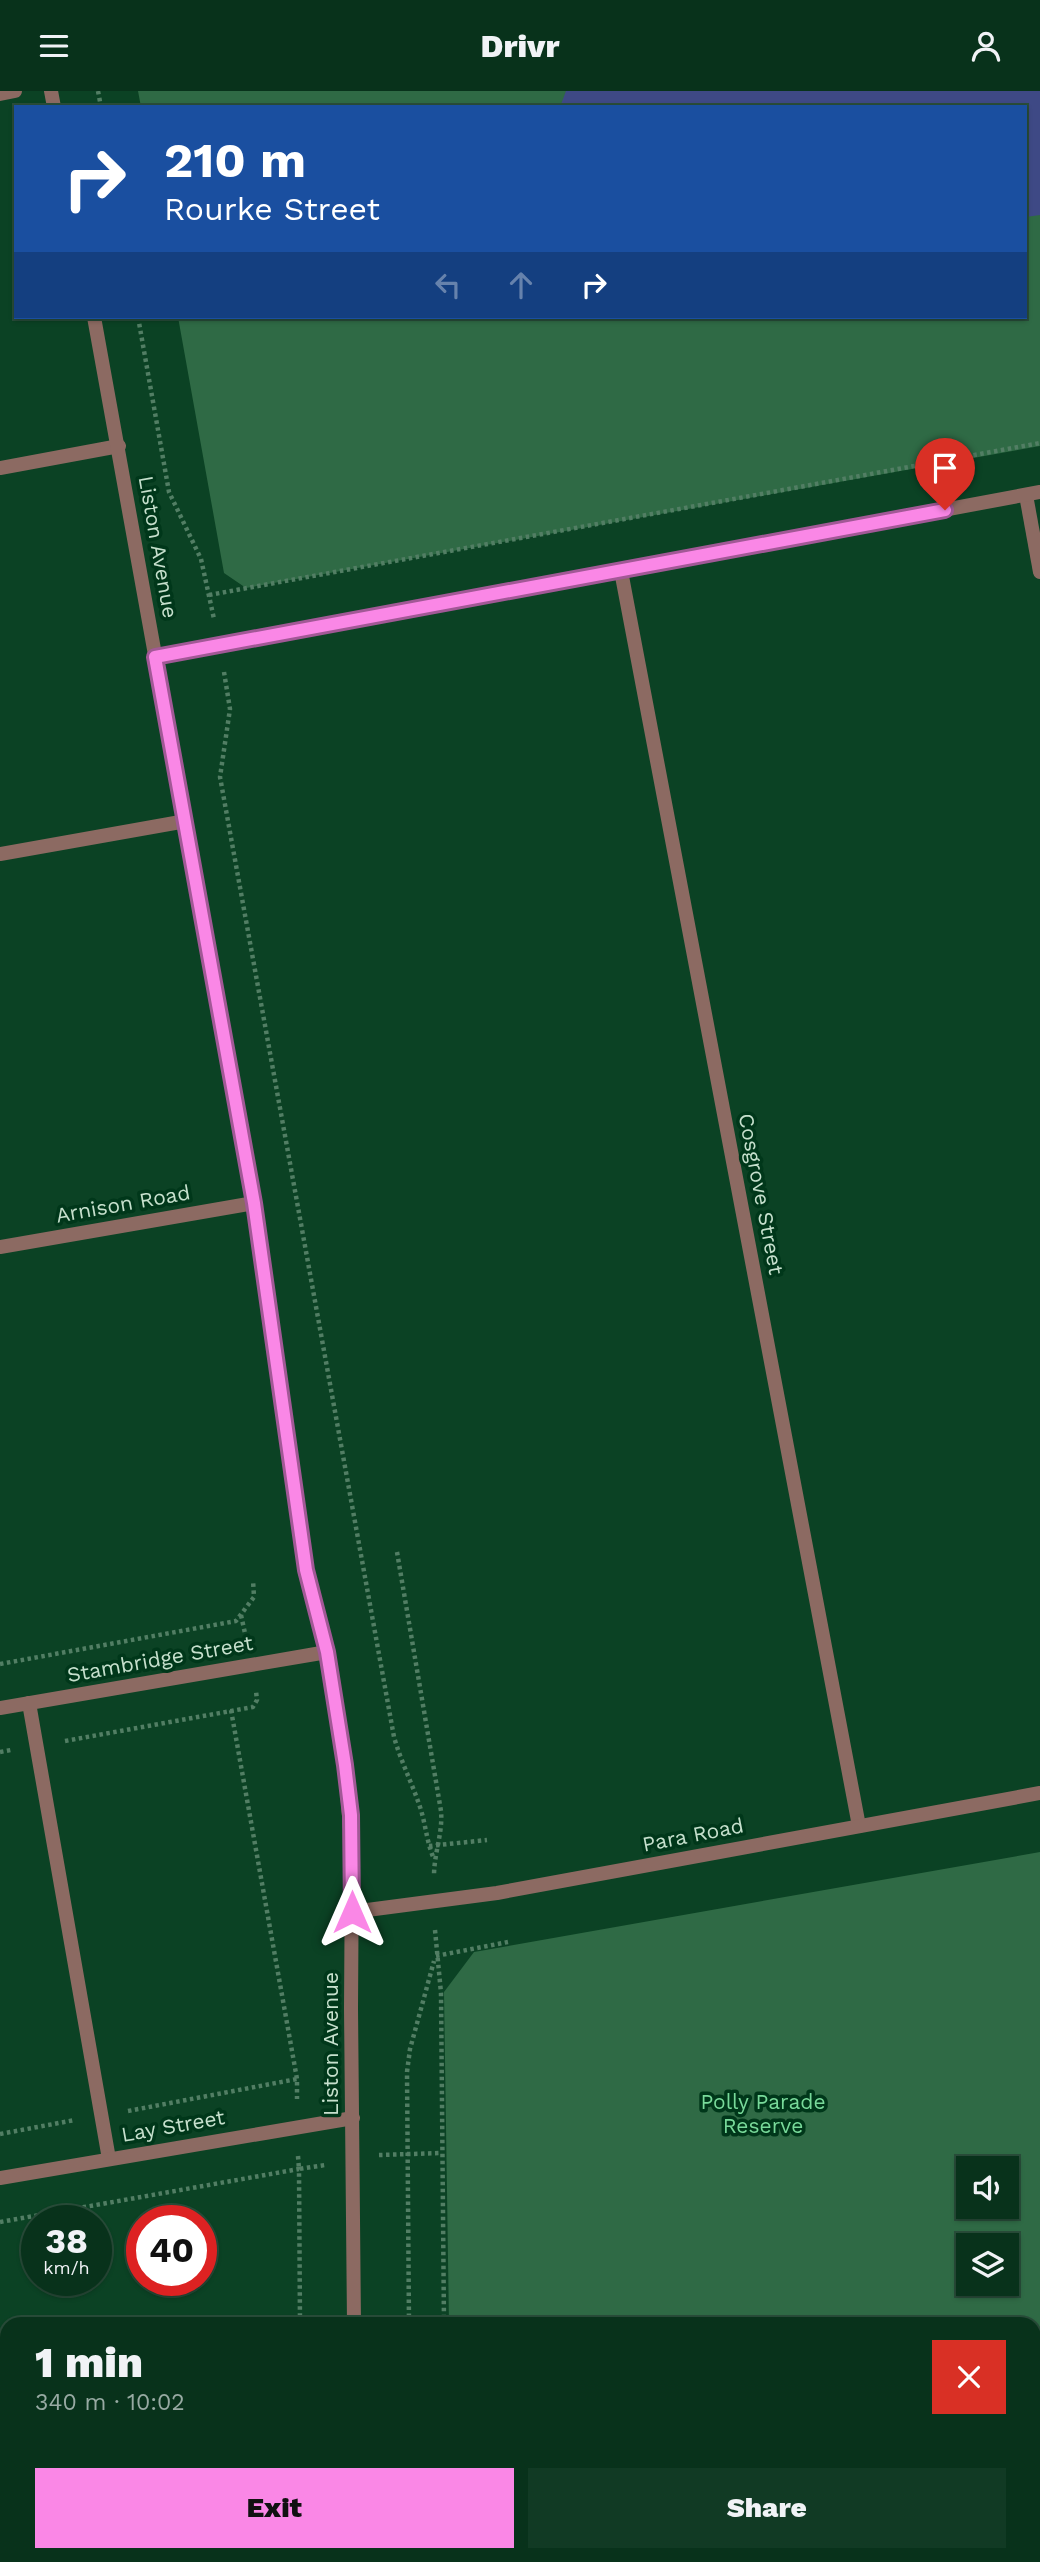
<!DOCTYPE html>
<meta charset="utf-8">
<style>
:root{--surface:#08321b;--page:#113a24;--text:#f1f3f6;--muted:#98aaa3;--line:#294d3a;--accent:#fa87e6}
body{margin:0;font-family:"Work Sans",sans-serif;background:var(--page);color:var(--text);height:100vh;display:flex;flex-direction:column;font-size:26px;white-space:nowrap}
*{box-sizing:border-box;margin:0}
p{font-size:23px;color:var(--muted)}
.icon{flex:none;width:38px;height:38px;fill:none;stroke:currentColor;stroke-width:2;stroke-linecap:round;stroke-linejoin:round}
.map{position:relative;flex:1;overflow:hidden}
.sheet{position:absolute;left:0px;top:2226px;width:1041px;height:245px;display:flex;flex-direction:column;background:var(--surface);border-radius:21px 21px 0 0;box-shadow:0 2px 5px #0004,0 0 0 2px var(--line)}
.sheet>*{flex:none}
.banner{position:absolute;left:14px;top:14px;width:1013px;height:214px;border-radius:0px;box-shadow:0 2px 5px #0004,0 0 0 2px var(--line);background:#1a4fa0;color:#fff;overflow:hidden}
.buttons{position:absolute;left:956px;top:2065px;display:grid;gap:14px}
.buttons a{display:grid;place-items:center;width:63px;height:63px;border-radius:0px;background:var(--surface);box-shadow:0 2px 5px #0004,0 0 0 2px var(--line);font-size:35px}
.speed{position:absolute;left:21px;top:2114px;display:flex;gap:14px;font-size:35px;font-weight:700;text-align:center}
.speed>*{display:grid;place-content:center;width:91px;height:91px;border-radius:50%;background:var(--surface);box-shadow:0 2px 5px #0004,0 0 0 2px var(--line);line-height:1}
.speed small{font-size:18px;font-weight:400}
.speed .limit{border:10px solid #d22;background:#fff;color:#111}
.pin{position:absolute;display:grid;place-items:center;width:60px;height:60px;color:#fff;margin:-72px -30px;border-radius:50% 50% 50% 0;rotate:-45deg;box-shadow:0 0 7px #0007}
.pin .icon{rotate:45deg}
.me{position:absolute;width:77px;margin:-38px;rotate:0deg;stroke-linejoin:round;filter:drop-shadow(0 0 5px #0008)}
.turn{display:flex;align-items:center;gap:24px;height:147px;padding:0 35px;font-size:32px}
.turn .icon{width:91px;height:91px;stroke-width:2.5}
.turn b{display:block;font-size:49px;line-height:60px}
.lanes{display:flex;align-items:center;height:66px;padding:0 35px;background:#0003;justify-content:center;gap:35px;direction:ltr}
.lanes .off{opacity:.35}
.round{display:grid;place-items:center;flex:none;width:74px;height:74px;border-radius:0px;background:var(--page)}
.headline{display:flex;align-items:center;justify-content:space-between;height:119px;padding:0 35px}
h1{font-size:42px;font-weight:800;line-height:52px}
.primary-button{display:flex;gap:14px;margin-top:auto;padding:14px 35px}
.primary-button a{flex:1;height:80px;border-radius:0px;background:var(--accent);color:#111;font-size:28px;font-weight:800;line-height:80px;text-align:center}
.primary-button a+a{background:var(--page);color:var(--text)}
header{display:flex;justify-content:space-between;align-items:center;height:91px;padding:0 35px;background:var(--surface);font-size:32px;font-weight:800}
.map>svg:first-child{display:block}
.green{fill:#2f6a45;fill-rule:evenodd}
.water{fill:#3e4985}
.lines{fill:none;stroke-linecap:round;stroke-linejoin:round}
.path{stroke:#527e64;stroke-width:4.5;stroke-dasharray:3.5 3.5;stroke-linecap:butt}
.service{stroke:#8c6a62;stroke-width:14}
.minor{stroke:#8c6a62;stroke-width:14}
.tertiary{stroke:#8c6a62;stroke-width:14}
.route-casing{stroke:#a25896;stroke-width:18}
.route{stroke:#fa87e6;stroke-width:12}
.labels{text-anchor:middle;stroke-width:7;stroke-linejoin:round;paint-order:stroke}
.street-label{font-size:21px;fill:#c6e0cd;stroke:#00371a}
.park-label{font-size:21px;fill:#78da9a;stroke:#00371a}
</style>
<header><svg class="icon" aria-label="menu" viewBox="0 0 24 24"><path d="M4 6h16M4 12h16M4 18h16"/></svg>Drivr<svg class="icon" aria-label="person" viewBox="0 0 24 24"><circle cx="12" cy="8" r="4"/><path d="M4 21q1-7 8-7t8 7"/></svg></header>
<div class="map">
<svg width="1040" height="2471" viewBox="0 0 1040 2471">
<rect width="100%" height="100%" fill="#0b4224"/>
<g class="green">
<polygon points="138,0 1040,0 1040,355 246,497 224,482 178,226 1026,226 1026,16 141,16"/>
<path d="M1040,1761V2471H453L452,2464H1034V2233H449L444,1901L474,1861ZM968,2077H1006V2116H968ZM968,2154H1006V2193H968Z"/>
</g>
<polygon class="water" points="566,0 1040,0 1040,124 1026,126 1026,16 560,16"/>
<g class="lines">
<g class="path">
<polyline points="98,0 101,16"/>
<polyline points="138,226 169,401 201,468 214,528"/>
<polyline points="209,504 1040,352"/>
<path d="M224,581L230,618L220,686L394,1646C401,1671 413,1694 421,1719C426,1736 427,1752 434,1768"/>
<path d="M397,1461L441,1720C443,1742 434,1762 434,1785"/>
<polyline points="241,1524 246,1547"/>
<polyline points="0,1573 236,1530 254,1506 253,1489"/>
<polyline points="231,1619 297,1988"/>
<polyline points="65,1650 253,1616 257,1609 256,1600"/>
<polyline points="0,1661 11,1659"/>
<polyline points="429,1755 487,1749"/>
<polyline points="435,1839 441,1902 444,2233"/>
<polyline points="436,1865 508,1851"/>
<polyline points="128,2020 297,1988 297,2008"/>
<polyline points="0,2043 75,2029"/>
<polyline points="379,2064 442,2062"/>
<polyline points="298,2065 299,2078 325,2074"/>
<polyline points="0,2131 299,2078 300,2233"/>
<polyline points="409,2233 407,1981 410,1958 434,1870"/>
<polyline points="302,2464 302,2471"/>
<polyline points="412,2464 412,2471"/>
<polyline points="447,2464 447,2471"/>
<polyline points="226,2471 266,2464"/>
</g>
<polyline class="service" points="29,1612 109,2068"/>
<g class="minor">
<polyline points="0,3 15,0"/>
<polyline points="0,377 119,355"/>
<polyline points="1026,404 1040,481"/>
<polyline points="621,480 859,1735"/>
<polyline points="155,566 1040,401"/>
<polyline points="0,763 186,730"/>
<polyline points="0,1156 254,1112"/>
<polyline points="0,1617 327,1561"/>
<polyline points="0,2087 353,2027"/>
</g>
<g class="tertiary">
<polyline points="51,0 54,16"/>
<polyline points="94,226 254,1112 306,1479 327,1561 345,1674 352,1764 351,1917 354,2233"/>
<polyline points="352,1821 497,1802 1040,1702"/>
<polyline points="359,2464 360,2471"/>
</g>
</g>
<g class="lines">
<g class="route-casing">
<polyline id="route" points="352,1821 351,1724 345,1674 327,1561 306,1479 254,1112 155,566 945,419"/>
</g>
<use href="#route" class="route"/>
</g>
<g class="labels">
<g class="street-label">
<text transform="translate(158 456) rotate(80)" y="7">Liston Avenue</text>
<text transform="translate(761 1103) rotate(79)" y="7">Cosgrove Street</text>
<text transform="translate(123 1113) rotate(-10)" y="7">Arnison Road</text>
<text transform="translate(160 1568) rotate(-10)" y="7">Stambridge Street</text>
<text transform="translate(693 1744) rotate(-11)" y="7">Para Road</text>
<text transform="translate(331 1953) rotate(-90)" y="7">Liston Avenue</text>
<text transform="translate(173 2035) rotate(-10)" y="7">Lay Street</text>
</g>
<g class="park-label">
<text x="763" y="2018">Polly Parade<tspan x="763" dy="24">Reserve</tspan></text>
</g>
</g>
</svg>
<div class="buttons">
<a><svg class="icon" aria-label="sound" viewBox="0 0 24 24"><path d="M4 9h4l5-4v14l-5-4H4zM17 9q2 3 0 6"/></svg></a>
<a><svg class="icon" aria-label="layers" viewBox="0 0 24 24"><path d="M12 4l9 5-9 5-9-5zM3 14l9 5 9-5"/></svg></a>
</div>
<div class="speed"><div>38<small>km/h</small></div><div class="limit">40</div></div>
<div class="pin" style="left:945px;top:419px;background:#d93025"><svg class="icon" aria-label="arrive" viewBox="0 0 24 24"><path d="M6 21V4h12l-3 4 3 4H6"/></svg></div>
<svg class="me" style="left:352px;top:1821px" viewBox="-20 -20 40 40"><path d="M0-17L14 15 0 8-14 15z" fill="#fa87e6" stroke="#fff" stroke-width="4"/></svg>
<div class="banner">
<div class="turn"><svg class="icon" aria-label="right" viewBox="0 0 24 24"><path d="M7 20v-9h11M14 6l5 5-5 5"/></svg><div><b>210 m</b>Rourke Street</div></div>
<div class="lanes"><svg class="icon off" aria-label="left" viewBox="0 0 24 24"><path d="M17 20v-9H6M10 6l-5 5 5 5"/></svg><svg class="icon off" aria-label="ahead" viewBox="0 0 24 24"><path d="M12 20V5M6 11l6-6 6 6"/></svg><svg class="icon" aria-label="right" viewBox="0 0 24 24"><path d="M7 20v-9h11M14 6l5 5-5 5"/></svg></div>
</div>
<section class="sheet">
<div class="headline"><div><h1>1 min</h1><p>340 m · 10:02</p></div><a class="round" style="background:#d93025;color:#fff"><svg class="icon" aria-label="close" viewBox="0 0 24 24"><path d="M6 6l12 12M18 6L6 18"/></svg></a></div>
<div class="primary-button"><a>Exit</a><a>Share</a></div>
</section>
</div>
